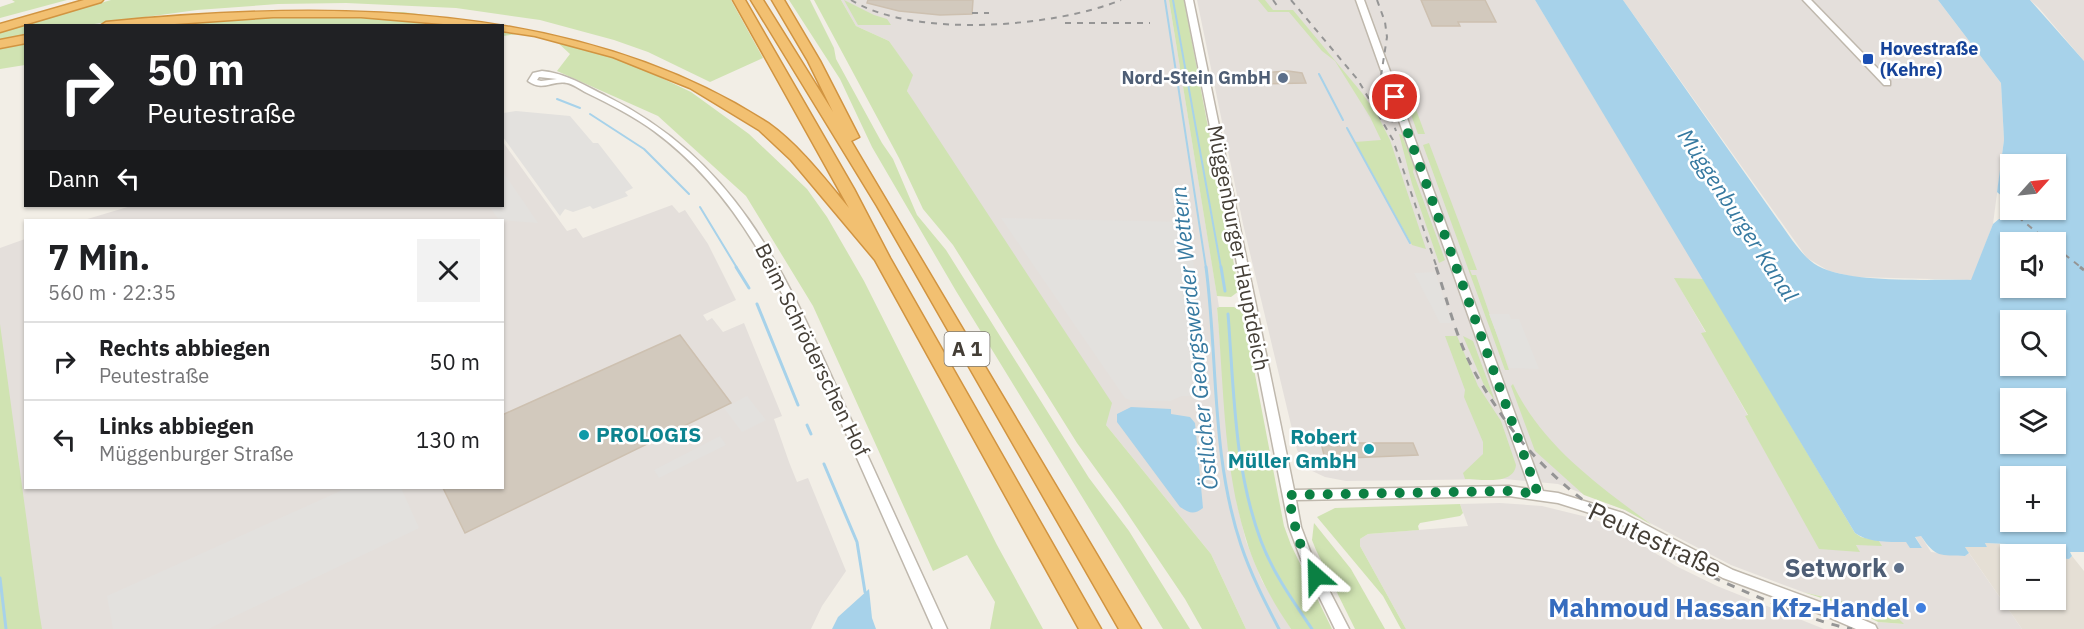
<!DOCTYPE html>
<html lang="de">
<meta charset="utf-8">
<style>
:root{--surface:#fff;--page:#f2f2f2;--text:#202124;--muted:#757577;--line:#e0e0e0}
body{margin:0;font-family:"IBM Plex Sans",sans-serif;background:var(--page);color:var(--text);height:100vh;display:flex;flex-direction:column;font-size:22px;white-space:nowrap}
*{box-sizing:border-box;margin:0}
p{font-size:20px;color:var(--muted)}
.icon{flex:none;width:33px;height:33px;fill:none;stroke:currentColor;stroke-width:2;stroke-linecap:round;stroke-linejoin:round}
.map{position:relative;flex:1;overflow:hidden}
.panel{position:absolute;left:24px;top:219px;width:480px;height:270px;display:flex;flex-direction:column;background:var(--surface);border-radius:0px;box-shadow:0 2px 4px #0004}
.panel>*{flex:none}
.top-card{position:absolute;left:24px;top:24px;width:480px;height:183px;border-radius:0px;box-shadow:0 2px 4px #0004;background:#202124;color:#fff;overflow:hidden}
.needle{width:39px;rotate:63deg}
.buttons{position:absolute;left:2000px;top:154px;display:grid;gap:12px}
.buttons a{display:grid;place-items:center;width:66px;height:66px;border-radius:0px;background:var(--surface);box-shadow:0 2px 4px #0004;font-size:30px}
.pin{position:absolute;display:grid;place-items:center;width:51px;height:51px;color:#fff;margin:-26px;border:3px solid #fff;border-radius:50%;box-shadow:0 2px 6px #0007}
.me{position:absolute;width:66px;margin:-33px;rotate:335deg;stroke-linejoin:round;filter:drop-shadow(0 0 4px #0008)}
.turn{display:flex;align-items:center;gap:21px;height:126px;padding:0 24px;font-size:27px}
.turn .icon{width:78px;height:78px;stroke-width:2.5}
.turn b{display:block;font-size:42px;line-height:51px}
.then{display:flex;align-items:center;height:57px;padding:0 24px;background:#0003;gap:12px;font-size:22px}
.round{display:grid;place-items:center;flex:none;width:63px;height:63px;border-radius:0px;background:var(--page)}
.head{display:flex;align-items:center;justify-content:space-between;height:102px;padding:0 24px}
h1{font-size:36px;font-weight:800;line-height:45px}
ul{padding:0;list-style:none}
li{display:flex;align-items:center;gap:18px;height:78px;padding:0 24px;border-top:2px solid var(--line)}
li div{flex:1}
li b{display:block;font-size:22px}
li em{font-style:normal}
.map>svg:first-child{display:block}
.residential{fill:#e5dfd5}
.industrial{fill:#e4dfdb}
.green{fill:#d0e3b2}
.parking{fill:#e3e1de}
.water{fill:#a7d2ea;fill-rule:evenodd}
.lines{fill:none;stroke-linecap:round;stroke-linejoin:round}
.stream-far1{stroke:#a7d2ea;stroke-width:2}
.stream{stroke:#a7d2ea;stroke-width:3}
.building{fill:#d2c9bd;stroke:#cdc0b0;stroke-width:1.5}
.minor-casing{stroke:#bfb8ad;stroke-width:3}
.highway-casing{stroke:#d19441;stroke-width:3}
.minor{fill:#fff;fill-rule:evenodd}
.highway{fill:#f2c071;fill-rule:evenodd}
.rail-far1{stroke:#959595;stroke-width:2;stroke-dasharray:6 6;stroke-linecap:butt}
.rail{stroke:#959595;stroke-width:3;stroke-dasharray:8 8;stroke-linecap:butt}
.route{stroke:#0b8043;stroke-width:10;stroke-dasharray:0 18}
.transit-dot{fill:#1a4fb4;stroke:#fff;stroke-width:2}
.service-dot{fill:#5c6f8a;stroke:#fff;stroke-width:2}
.culture-dot{fill:#0f9aa8;stroke:#fff;stroke-width:2}
.shop-dot{fill:#3f7fe0;stroke:#fff;stroke-width:2}
.labels{text-anchor:middle;stroke-width:5;stroke-linejoin:round;paint-order:stroke}
.far-transit-label{font-size:18px;font-weight:bold;fill:#164399;stroke:#fff;text-anchor:start}
.far-service-label{font-size:18px;font-weight:bold;fill:#4e5e75;stroke:#fff;text-anchor:end}
.shield{fill:#fff;stroke:#7c7872;stroke-width:1.5}
.shield-label{font-size:20px;font-weight:bold;fill:#443e36}
.street-label{font-size:21px;fill:#443e36;stroke:#fff}
.culture-label{font-size:21px;font-weight:bold;fill:#0d838f;stroke:#fff;text-anchor:start}
.water-label{font-size:22px;font-style:italic;fill:#3679a0;stroke:#fff}
.near-street-label{font-size:26px;fill:#443e36;stroke:#fff}
.near-service-label{font-size:26px;font-weight:bold;fill:#4e5e75;stroke:#fff;text-anchor:end}
.near-shop-label{font-size:26px;font-weight:bold;fill:#366cbe;stroke:#fff;text-anchor:end}
</style>
<div class="map">
<svg width="2084" height="629" viewBox="0 0 2084 629">
<rect width="100%" height="100%" fill="#f2eee6"/>
<polygon class="residential" points="1985,543 2007,544 2011,550 2027,550 2032,555 2010,555 2010,600 2055,600 2055,558 2069,559 2072,556 2084,571 2084,629 2022,629 1965,547 1987,547"/>
<g class="industrial">
<polygon points="841,0 1169,0 1219,307 1217,309 1230,456 1237,504 1246,541 1262,581 1291,629 1246,629 1211,554 1106,425 907,91 912,75 889,41 856,26"/>
<polygon points="1197,0 1535,0 1704,279 1675,279 1706,333 1702,333 1748,416 1745,416 1764,449 1859,551 1856,545 1881,545 1879,541 1906,542 1922,548 1915,536 1921,536 1931,552 1965,556 1969,553 2022,629 1876,629 1878,622 1903,624 1894,614 1803,592 1731,565 1625,510 1558,484 1504,479 1346,481 1325,477 1310,470 1297,450 1243,224"/>
<polygon points="1623,0 1938,0 2001,83 2004,140 1993,224 1972,280 1855,277 1829,271 1807,258"/>
<polygon points="2030,0 2084,0 2084,61 2039,8"/>
<polygon points="503,142 567,231 576,228 583,238 672,205 679,213 685,210 708,244 736,300 703,315 707,321 712,318 723,332 744,323 782,416 774,419 789,462 797,482 808,478 846,571 822,606 811,629 34,629 0,369 0,248 25,239 26,488 502,488 502,220 84,220 131,206 502,206"/>
<polygon points="1500,503 1542,506 1591,518 1613,527 1676,566 1717,586 1824,629 1406,629 1360,546 1360,539 1368,534 1468,526 1460,504"/>
</g>
<g class="green">
<polygon points="12,0 67,0 0,18 0,7 15,2"/>
<polygon points="111,0 731,0 763,58 710,82 648,52 614,40 540,20 456,8 346,3 278,4 197,10 87,25 26,26 25,36 0,40 0,32"/>
<polygon points="789,0 810,0 834,48 836,59 882,143 893,159 917,215 946,250 1089,478 1129,531 1190,629 1163,629 956,291 872,147 840,79"/>
<polygon points="814,0 841,0 856,26 889,41 913,75 907,91 1112,403 1106,425 1211,554 1246,629 1202,629 1185,599 1121,504 1077,443 953,245 923,209 899,158"/>
<polygon points="844,0 874,15 887,19 891,25 858,25"/>
<polygon points="1169,0 1184,0 1239,291 1231,297 1217,296"/>
<polygon points="1258,0 1265,0 1273,10 1293,10 1362,93 1378,116 1390,140 1426,249 1412,245 1355,142 1381,140 1370,117 1335,61 1322,51 1289,12 1268,12"/>
<polygon points="403,12 501,25 138,26 299,13"/>
<polygon points="503,26 559,38 626,61 691,92 749,134 807,189 827,217 864,281 997,545 1043,629 990,629 995,602 967,555 933,571 813,306 746,196 658,116 557,71 570,54 556,41 518,34 503,36"/>
<polygon points="25,44 25,65 0,69 0,49"/>
<polygon points="1414,83 1419,93 1410,93 1425,134 1418,134 1401,87"/>
<polygon points="1399,134 1402,135 1414,167 1413,172 1445,260 1439,263 1412,184"/>
<polygon points="1429,143 1477,270 1470,270 1472,275 1476,275 1509,370 1505,370 1423,145"/>
<polygon points="1674,278 1704,279 1855,533 1861,537 1879,541 1882,546 1856,545 1860,552 1819,549 1745,416 1748,415 1701,333 1706,332"/>
<path d="M1219,307H1234L1243,312L1284,526L1291,545L1332,629H1291C1272,601 1256,572 1246,539C1223,466 1224,385 1217,308Z"/>
<polygon points="0,324 39,611 42,629 0,629"/>
<path d="M1445,336H1457L1478,386L1501,421L1516,465C1514,486 1479,479 1465,479L1463,473L1483,454V442L1464,397L1465,390Z"/>
<polygon points="1463,336 1473,341 1495,401 1484,385"/>
<path d="M1513,384C1541,445 1599,486 1652,525L1625,510L1584,495L1535,451L1511,386Z"/>
<polygon points="1460,504 1463,513 1460,516 1420,523 1418,526 1419,530 1368,534 1360,539 1360,546 1406,629 1401,629 1383,596 1317,517 1335,508"/>
<polygon points="1314,523 1351,569 1385,629 1355,629 1316,550 1312,540"/>
<polygon points="1803,592 1894,614 1904,624 1878,622 1846,606"/>
</g>
<g class="parking">
<polygon points="516,111 570,116 593,143 598,143 633,188 625,192 628,196 593,209 590,206 573,212 565,209 560,216 503,137 503,113"/>
<polygon points="503,172 538,223 499,220 489,206 502,206"/>
<polygon points="1001,218 1187,222 1196,280 1191,291 1194,308 1199,396 1182,396 1170,401 1130,400 1125,398"/>
<polygon points="1435,272 1452,323 1440,323 1414,273"/>
<polygon points="1489,314 1509,314 1511,319 1519,319 1539,369 1510,368"/>
<polygon points="747,396 766,420 742,432 724,408"/>
<polygon points="720,436 726,445 659,478 654,470"/>
<polygon points="347,488 401,488 419,528 208,629 113,629 107,596"/>
</g>
<g class="water">
<path d="M1535,0H1623L1792,240C1800,250 1807,260 1818,266C1851,284 1932,279 1971,280L1993,224L1999,219L2024,216L2018,210H2055V165H2010V203L1997,192L2004,140L2001,83L1938,0H2030L2084,61V552H2070L2072,556L2069,559L2055,558V555H2032L2027,550H2011L2007,544L1985,543L1987,547H1965L1969,553L1965,556C1940,555 1936,558 1921,536L1915,537L1922,548H1910L1906,542C1890,542 1869,543 1855,533ZM2010,243H2055V288H2010ZM2010,321H2055V366H2010ZM2010,399H2055V444H2010ZM2010,477H2055V522H2010Z"/>
<path d="M1131,407L1171,409V414L1190,417L1195,423L1203,508C1194,515 1189,513 1180,507L1117,422V414Z"/>
<polygon points="869,589 872,618 876,629 832,629 838,617"/>
</g>
<g class="lines">
<g class="stream-far1">
<polyline points="1165,0 1206,268"/>
<polyline points="1173,0 1221,268"/>
<polyline points="1319,74 1343,120"/>
<polyline points="557,99 580,108"/>
<polyline points="590,114 644,149 689,194"/>
<polyline points="1347,128 1410,243"/>
<polyline points="700,207 737,268"/>
</g>
<g class="stream">
<polyline points="736,267 749,288"/>
<path d="M1206,267C1218,359 1211,456 1241,545C1251,575 1265,602 1279,629"/>
<polyline points="1221,267 1225,291"/>
<polyline points="757,304 798,405"/>
<path d="M1228,314C1234,390 1234,469 1261,541C1273,573 1293,601 1312,629"/>
<polyline points="807,425 811,434"/>
<polyline points="824,464 857,542 865,592"/>
<polyline points="0,578 6,629"/>
</g>
</g>
<g class="building">
<polygon points="868,0 973,0 972,14 940,15 899,11 867,3"/>
<polygon points="1421,0 1485,0 1496,22 1458,22 1460,26 1432,26"/>
<polygon points="1288,71 1302,73 1306,83 1264,84 1260,73"/>
<polygon points="680,335 731,403 465,533 443,488 502,488 502,415"/>
<polygon points="1321,443 1413,443 1418,455 1325,459"/>
</g>
<g class="lines">
<g class="minor-casing">
<g id="minor">
<polygon points="1185,0 1193,0 1294,490 1509,486 1530,489 1356,0 1364,0 1543,491 1558,493 1623,513 1733,570 1836,608 1875,625 1877,629 1856,629 1826,616 1723,578 1615,521 1558,503 1509,496 1296,500 1301,527 1313,559 1349,629 1335,629 1301,559 1289,527"/>
<polygon points="1803,0 1811,0 1890,81 1890,85 1884,85"/>
<path d="M542,71C565,73 586,86 606,96C744,165 788,281 848,413C881,485 914,557 947,629H933C901,557 869,485 837,413C790,309 750,202 654,131C633,116 610,104 587,93C581,90 573,84 567,83C552,80 543,92 528,81L533,73ZM539,77L557,79L541,81L537,80Z"/>
</g>
</g>
<g class="highway-casing">
<g id="highway">
<polygon points="84,0 103,0 101,2 0,32 0,24"/>
<path d="M733,0H745L854,189L890,258L1101,629H1079L875,260L791,160L759,130L690,88L613,57L535,36L502,31V26H467L361,17H273L146,26H100L106,22C326,0 577,0 768,123C799,145 825,179 849,208Z"/>
<polygon points="751,0 763,0 833,112 808,61 772,0 784,0 820,61 859,137 851,141 1141,629 1119,629 877,206"/>
<polygon points="26,35 26,43 0,48 0,40"/>
</g>
</g>
<use href="#minor" class="minor"/>
<use href="#highway" class="highway"/>
<g class="rail-far1">
<path d="M851,0C914,39 1055,27 1121,0"/>
<polyline points="1273,0 1278,7"/>
<polyline points="1291,0 1358,80 1393,140 1437,268"/>
<polyline points="1377,0 1385,22 1387,37 1381,76 1382,92 1396,131"/>
<polyline points="972,13 989,13"/>
<polyline points="1065,23 1150,23"/>
<polyline points="2018,217 2050,243"/>
<polyline points="2055,247 2082,268"/>
</g>
<g class="rail">
<path d="M1436,267C1446,296 1454,329 1467,357C1475,374 1486,392 1497,408C1556,500 1660,556 1758,597C1788,609 1820,623 1852,629"/>
<polyline points="2080,267 2084,270"/>
</g>
</g>
<g class="lines">
<polyline class="route" points="1316,576 1298,539 1288,495 1509,491 1538,494 1395,97"/>
</g>
<rect class="transit-dot" x="1862" y="53" width="12" height="12" rx="3"/>
<g class="service-dot">
<circle cx="1283" cy="78" r="6"/>
<circle cx="1899" cy="568" r="6"/>
</g>
<g class="culture-dot">
<circle cx="584" cy="435" r="6"/>
<circle cx="1369" cy="449" r="6"/>
</g>
<circle class="shop-dot" cx="1921" cy="608" r="6"/>
<g class="labels">
<g class="far-transit-label">
<text x="1880" y="55">Hovestraße<tspan x="1880" dy="21">(Kehre)</tspan></text>
</g>
<g class="far-service-label">
<text x="1271" y="84">Nord-Stein GmbH</text>
</g>
<rect class="shield" x="944.5" y="332" width="45" height="34" rx="4.5"/>
<g class="shield-label">
<text x="967" y="356">A 1</text>
</g>
<g class="street-label">
<text transform="translate(1238 248) rotate(79)" y="7">Müggenburger Hauptdeich</text>
<text transform="translate(812 350) rotate(64)" y="7">Beim Schröderschen Hof</text>
</g>
<g class="culture-label">
<text x="596" y="442">PROLOGIS</text>
<text x="1357" y="444" text-anchor="end">Robert<tspan x="1357" dy="24">Müller GmbH</tspan></text>
</g>
<g class="water-label">
<text transform="translate(1738 215) rotate(57)" y="8">Müggenburger Kanal</text>
<text transform="translate(1194 338) rotate(-96)" y="8">Östlicher Georgswerder Wettern</text>
</g>
<g class="near-street-label">
<text transform="translate(1655 540) rotate(25)" y="9">Peutestraße</text>
</g>
<g class="near-service-label">
<text x="1887" y="577">Setwork</text>
</g>
<g class="near-shop-label">
<text x="1909" y="617">Mahmoud Hassan Kfz-Handel</text>
</g>
</g>
</svg>
<div class="buttons">
<a><svg class="needle" viewBox="-14 -14 28 28"><path d="M0-13l5 13h-10z" fill="#e53935"/><path d="M0 13l5-13h-10z" fill="#757577"/></svg></a>
<a><svg class="icon" aria-label="sound" viewBox="0 0 24 24"><path d="M4 9h4l5-4v14l-5-4H4zM17 9q2 3 0 6"/></svg></a>
<a><svg class="icon" aria-label="search" viewBox="0 0 24 24"><circle cx="10" cy="10" r="6"/><path d="M15 15l6 6"/></svg></a>
<a><svg class="icon" aria-label="layers" viewBox="0 0 24 24"><path d="M12 4l9 5-9 5-9-5zM3 14l9 5 9-5"/></svg></a>
<a>+</a>
<a>−</a>
</div>
<div class="pin" style="left:1395px;top:97px;background:#d93025"><svg class="icon" aria-label="arrive" viewBox="0 0 24 24"><path d="M6 21V4h12l-3 4 3 4H6"/></svg></div>
<svg class="me" style="left:1316px;top:576px" viewBox="-20 -20 40 40"><path d="M0-17L14 15 0 8-14 15z" fill="#0b8043" stroke="#fff" stroke-width="4"/></svg>
<div class="top-card">
<div class="turn"><svg class="icon" aria-label="right" viewBox="0 0 24 24"><path d="M7 20v-9h11M14 6l5 5-5 5"/></svg><div><b>50 m</b>Peutestraße</div></div>
<div class="then">Dann<svg class="icon" aria-label="left" viewBox="0 0 24 24"><path d="M17 20v-9H6M10 6l-5 5 5 5"/></svg></div>
</div>
<section class="panel">
<div class="head"><div><h1>7 Min.</h1><p>560 m · 22:35</p></div><a class="round"><svg class="icon" aria-label="close" viewBox="0 0 24 24"><path d="M6 6l12 12M18 6L6 18"/></svg></a></div>
<ul>
<li><svg class="icon" aria-label="right" viewBox="0 0 24 24"><path d="M7 20v-9h11M14 6l5 5-5 5"/></svg><div><b>Rechts abbiegen</b><p>Peutestraße</p></div><em>50 m</em></li>
<li><svg class="icon" aria-label="left" viewBox="0 0 24 24"><path d="M17 20v-9H6M10 6l-5 5 5 5"/></svg><div><b>Links abbiegen</b><p>Müggenburger Straße</p></div><em>130 m</em></li>
</ul>
</section>
</div>
